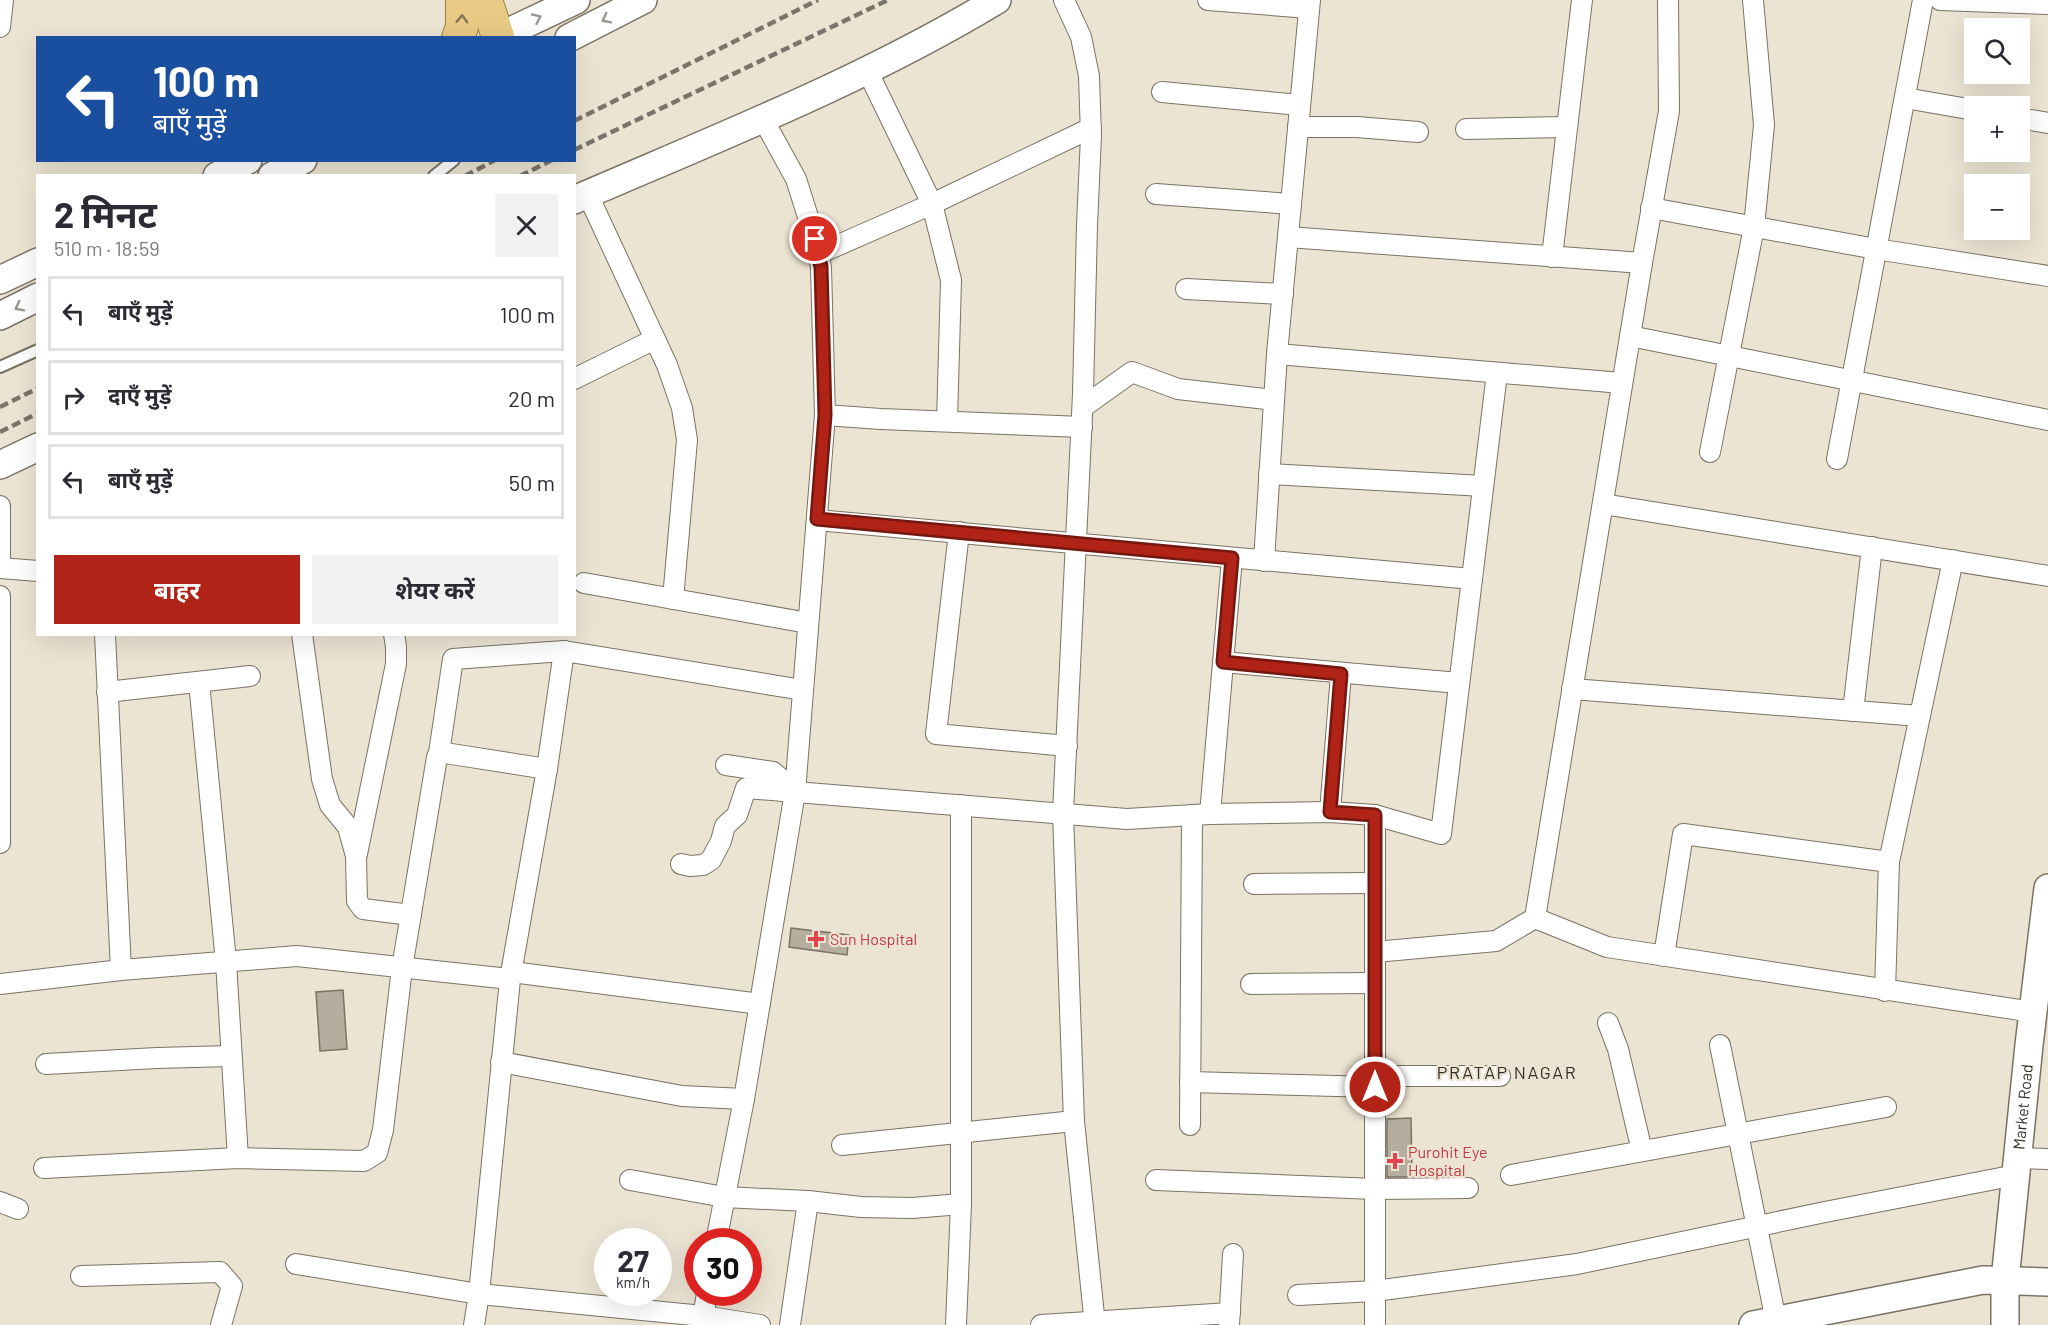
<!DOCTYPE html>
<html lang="hi">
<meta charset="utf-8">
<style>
:root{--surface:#fff;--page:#f2f2f3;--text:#2b2b33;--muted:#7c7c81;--line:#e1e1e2;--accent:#b22317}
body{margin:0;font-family:Barlow,"Noto Sans Devanagari",sans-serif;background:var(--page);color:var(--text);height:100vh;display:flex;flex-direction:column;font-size:22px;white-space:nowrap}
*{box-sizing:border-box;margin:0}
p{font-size:20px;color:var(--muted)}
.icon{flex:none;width:33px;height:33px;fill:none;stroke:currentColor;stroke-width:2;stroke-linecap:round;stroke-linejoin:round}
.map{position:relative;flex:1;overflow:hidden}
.sheet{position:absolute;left:36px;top:174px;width:540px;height:462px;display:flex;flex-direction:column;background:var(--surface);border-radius:0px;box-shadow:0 6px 24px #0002}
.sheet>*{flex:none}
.hud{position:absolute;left:36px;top:36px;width:540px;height:126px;border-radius:0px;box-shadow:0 6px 24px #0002;background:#1a4fa0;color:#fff;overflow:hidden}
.buttons{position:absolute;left:1964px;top:18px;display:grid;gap:12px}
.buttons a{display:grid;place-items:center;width:66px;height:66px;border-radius:0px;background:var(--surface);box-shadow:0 6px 24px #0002;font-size:30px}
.speed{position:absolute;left:594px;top:1228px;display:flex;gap:12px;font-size:30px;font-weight:700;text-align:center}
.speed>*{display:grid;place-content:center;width:78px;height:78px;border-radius:50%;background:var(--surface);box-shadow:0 6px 24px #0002;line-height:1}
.speed small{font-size:15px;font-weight:400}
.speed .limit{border:9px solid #d22;background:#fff;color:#111}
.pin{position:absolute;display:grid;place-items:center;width:51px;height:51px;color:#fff;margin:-26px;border:3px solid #fff;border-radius:50%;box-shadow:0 2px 6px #0007}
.me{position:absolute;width:66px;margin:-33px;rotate:0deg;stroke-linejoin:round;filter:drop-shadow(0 0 4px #0008)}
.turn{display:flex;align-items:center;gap:21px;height:126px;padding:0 18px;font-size:27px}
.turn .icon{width:78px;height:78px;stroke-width:2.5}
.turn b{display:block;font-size:42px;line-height:51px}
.round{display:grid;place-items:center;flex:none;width:63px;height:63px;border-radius:0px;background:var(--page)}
.headline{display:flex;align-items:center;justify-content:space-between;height:102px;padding:0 18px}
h1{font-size:36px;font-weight:700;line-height:45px}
.action{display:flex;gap:12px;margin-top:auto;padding:12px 18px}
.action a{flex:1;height:69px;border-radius:0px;background:var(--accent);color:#fff;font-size:24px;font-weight:700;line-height:69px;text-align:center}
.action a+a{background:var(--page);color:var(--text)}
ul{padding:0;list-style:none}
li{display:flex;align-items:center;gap:18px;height:75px;margin:0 12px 9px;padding:0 6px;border:3px solid var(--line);border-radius:0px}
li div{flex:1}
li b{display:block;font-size:22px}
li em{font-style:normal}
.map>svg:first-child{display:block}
.building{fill:#b5ad9e;stroke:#7a7364;stroke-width:1.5}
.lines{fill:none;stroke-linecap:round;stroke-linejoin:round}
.lane-casing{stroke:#7a7364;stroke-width:14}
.street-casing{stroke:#7a7364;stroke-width:22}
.secondary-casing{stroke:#7a7364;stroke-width:30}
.primary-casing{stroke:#a07d30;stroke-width:34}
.lane{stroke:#fff;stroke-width:10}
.street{stroke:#fff;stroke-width:20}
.secondary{stroke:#fff;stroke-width:27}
.primary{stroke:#e9ca85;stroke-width:32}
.rail{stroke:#7a756b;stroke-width:4.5;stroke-dasharray:9 4.5;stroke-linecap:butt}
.oneway{stroke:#999894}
.oneway2{stroke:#857553}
.route-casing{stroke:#74170f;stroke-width:15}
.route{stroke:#b22317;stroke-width:10}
.health-dot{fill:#e0444e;stroke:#ece4d3;stroke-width:2}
.labels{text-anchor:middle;stroke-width:4.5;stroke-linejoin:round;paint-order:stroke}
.health-label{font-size:16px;fill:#be3a42;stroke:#ece4d3;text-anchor:start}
.street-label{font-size:16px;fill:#33302a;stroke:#ece4d3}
.neighbourhood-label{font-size:18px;letter-spacing:1.5px;fill:#33302a;stroke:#ece4d3}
</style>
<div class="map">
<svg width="2048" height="1325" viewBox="0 0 2048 1325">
<rect width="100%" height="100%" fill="#ece4d3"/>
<g class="building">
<polygon points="791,928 849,935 847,955 789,947"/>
<polygon points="343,990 347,1049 320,1051 316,992"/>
<polygon points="1411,1118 1412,1177 1387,1177 1387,1119"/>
</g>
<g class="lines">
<g class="lane-casing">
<g id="lane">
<polyline points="434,176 454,160"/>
<polyline points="0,367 38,350"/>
</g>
</g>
<g class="street-casing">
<g id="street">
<polyline points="1064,0 1081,37 1089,76 1091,136 1087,225 1083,394 1063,813 1074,1121 1095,1325"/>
<polyline points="1208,0 1309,8"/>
<polyline points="1940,0 2048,4"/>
<polyline points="0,27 3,0"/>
<polyline points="867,70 932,204 951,280 947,421"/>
<polyline points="1162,92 1300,105"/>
<polyline points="1905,98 1974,110"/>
<polyline points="2019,118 2048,123"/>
<polyline points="1298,127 1357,127 1418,132"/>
<polyline points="1466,129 1567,127"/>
<polyline points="1156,194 1291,204"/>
<polyline points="588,195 667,365 682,408 687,440 673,599"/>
<polyline points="1651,208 1876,249 2048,276"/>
<polyline points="1288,237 1642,263"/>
<polyline points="818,254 932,204 1091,128"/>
<polyline points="1552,257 1582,0"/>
<polyline points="1186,289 1283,294"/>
<polyline points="1630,336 2048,420"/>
<polyline points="1277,354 1622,383"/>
<polyline points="574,379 655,339"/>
<polyline points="1083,407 1132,372 1178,389 1274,400"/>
<polyline points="825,415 881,419 1082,427"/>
<polyline points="1710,452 1754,227 1764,125 1753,0"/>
<polyline points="1837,459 1923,0"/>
<polyline points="1269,474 1483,486"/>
<polyline points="1603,504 2048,576"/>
<polyline points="0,506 0,561"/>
<polyline points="817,520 1472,579"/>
<polyline points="959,532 936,734 1067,746"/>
<polyline points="1264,561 1277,354 1310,0"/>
<polyline points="0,568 38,571"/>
<polyline points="584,583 808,623"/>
<polyline points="0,596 0,843"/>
<polyline points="105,634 121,970"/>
<polyline points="302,634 322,779 330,805 348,827 356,856 357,901 363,909 411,915"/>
<polyline points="1223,662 1459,683"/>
<polyline points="199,682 226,962 238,1158"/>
<polyline points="1572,689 1920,716"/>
<polyline points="107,692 250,676"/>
<polyline points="1853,711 1872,547"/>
<polyline points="439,753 453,659 564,651"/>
<polyline points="726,765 773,772 780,778 783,791"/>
<polyline points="1330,812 1341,674"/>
<polyline points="1210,814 1232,558"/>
<polyline points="1375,815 1375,1325"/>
<polyline points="357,854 396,664 396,647 394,634"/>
<polyline points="681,864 690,866 703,865 711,860 721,841 725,826 737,815 746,788 1127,819 1210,814 1330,812 1375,815 1441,834 1497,373"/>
<polyline points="1254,884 1375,883"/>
<polyline points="1535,918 1642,263 1669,111 1668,0"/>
<polyline points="1535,918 1607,947 2033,1012"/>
<polyline points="1375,952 1496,941 1535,918"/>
<polyline points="1664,956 1683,834 1889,862"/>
<polyline points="512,972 760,1004"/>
<polyline points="0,984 121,970 297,956 510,979"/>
<polyline points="1251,984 1375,983"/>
<polyline points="1885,991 1889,862 1953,560"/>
<polyline points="1608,1023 1618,1049 1642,1151"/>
<polyline points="1720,1045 1776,1321 1776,1325"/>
<polyline points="501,1062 682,1096 744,1099"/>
<polyline points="46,1064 157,1058 231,1056"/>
<polyline points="1375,1076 1500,1076"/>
<polyline points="1190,1082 1375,1087"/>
<polyline points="1190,1125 1192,815"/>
<polyline points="842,1145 1074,1121"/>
<polyline points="2018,1158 2048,1159"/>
<polyline points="44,1168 238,1158 364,1161 377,1153 383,1130 402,968 437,757 439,753 445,753 547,769"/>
<polyline points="1511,1175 1886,1107"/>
<polyline points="630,1180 724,1197 808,1201 790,1325"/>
<polyline points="1156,1180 1375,1189 1468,1188"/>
<polyline points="808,1201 861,1207 912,1208 961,1204 961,805"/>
<polyline points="0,1202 18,1209"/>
<polyline points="716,1242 744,1099 795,792 825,415 821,267 815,239 796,179 763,119"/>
<polyline points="296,1264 479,1294 703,1316 760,1325"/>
<polyline points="81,1276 220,1272 232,1286 221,1325"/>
<polyline points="1298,1295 1375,1291 1577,1264 1825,1212 2016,1175"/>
<polyline points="474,1325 479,1294 510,979 547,769 564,651 803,690"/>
<polyline points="702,1325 707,1293"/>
<polyline points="956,1325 961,1204"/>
<polyline points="1041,1325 1230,1313"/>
<polyline points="1229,1325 1233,1254"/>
</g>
</g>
<g class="secondary-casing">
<g id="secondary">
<polyline points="496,38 576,0"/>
<polyline points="569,38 643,0"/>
<polyline points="217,176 248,160"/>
<polyline points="272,176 303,160"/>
<path d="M574,200C717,138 863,81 997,0"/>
<polyline points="0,280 38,262"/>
<polyline points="0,316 38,297"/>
<polyline points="0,465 38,447"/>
<polyline points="1753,1325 1983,1280 2048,1282"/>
<path id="s1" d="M2005,1325V1280L2029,1045L2048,888"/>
</g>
</g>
<g class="primary-casing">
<g id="primary">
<polyline points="486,0 498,37"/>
<polyline points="458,38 462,27 462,0"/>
</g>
</g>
<use href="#lane" class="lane"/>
<use href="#street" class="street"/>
<use href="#secondary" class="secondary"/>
<use href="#primary" class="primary"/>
<g class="rail">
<polyline points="574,121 818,0"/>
<polyline points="574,150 888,0"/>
<polyline points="465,176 495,160"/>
<polyline points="520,176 552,160"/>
<polyline points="0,407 38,388"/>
<polyline points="0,432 38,413"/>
</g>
</g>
<defs><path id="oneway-chevron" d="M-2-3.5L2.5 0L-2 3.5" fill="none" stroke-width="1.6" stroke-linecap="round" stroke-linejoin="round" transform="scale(1.5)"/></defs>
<g class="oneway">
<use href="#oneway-chevron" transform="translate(537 18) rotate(-25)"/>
<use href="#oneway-chevron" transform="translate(606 19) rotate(153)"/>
<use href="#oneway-chevron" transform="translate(19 307) rotate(153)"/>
</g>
<use class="oneway2" href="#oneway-chevron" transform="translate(462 19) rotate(-88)"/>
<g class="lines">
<g class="route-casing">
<polyline id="route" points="815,239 821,267 825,415 817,519 1232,558 1223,662 1341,674 1330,812 1375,815 1375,1087"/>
</g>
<use href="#route" class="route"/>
</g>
<g class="health-dot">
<path d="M813 930h6v6h6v6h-6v6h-6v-6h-6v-6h6z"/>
<path d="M1392 1152h6v6h6v6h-6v6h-6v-6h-6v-6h6z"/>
</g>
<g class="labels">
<g class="health-label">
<text x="830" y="945">Sun Hospital</text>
<text x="1408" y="1158">Purohit Eye<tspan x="1408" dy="18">Hospital</tspan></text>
</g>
<g class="street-label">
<text dy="6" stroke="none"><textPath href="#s1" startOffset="219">Market Road</textPath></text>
</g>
<g class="neighbourhood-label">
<text x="1507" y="1079">PRATAP NAGAR</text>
</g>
</g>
</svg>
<div class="buttons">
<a><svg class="icon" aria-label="search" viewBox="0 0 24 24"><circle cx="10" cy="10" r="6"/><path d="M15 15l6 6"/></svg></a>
<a>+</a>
<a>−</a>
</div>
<div class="speed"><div>27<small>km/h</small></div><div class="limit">30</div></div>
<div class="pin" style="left:815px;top:239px;background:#d93025"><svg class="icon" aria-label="arrive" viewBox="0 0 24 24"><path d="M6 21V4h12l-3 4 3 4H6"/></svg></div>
<svg class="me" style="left:1375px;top:1087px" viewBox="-20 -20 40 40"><circle r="17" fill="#b22317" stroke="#fff" stroke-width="3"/><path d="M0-11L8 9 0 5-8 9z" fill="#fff"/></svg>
<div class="hud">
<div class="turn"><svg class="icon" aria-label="left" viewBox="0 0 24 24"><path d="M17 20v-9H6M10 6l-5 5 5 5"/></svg><div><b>100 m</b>बाएँ मुड़ें</div></div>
</div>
<section class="sheet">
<div class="headline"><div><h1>2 मिनट</h1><p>510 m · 18:59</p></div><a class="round"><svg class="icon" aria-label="close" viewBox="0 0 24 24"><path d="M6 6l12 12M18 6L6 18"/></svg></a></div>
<ul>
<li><svg class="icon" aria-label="left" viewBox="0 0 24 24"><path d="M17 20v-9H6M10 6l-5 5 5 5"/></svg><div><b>बाएँ मुड़ें</b></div><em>100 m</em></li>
<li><svg class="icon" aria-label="right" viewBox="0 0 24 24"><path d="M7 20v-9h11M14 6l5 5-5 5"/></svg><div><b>दाएँ मुड़ें</b></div><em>20 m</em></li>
<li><svg class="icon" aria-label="left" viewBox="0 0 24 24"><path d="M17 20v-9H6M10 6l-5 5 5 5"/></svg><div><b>बाएँ मुड़ें</b></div><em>50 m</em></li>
</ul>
<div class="action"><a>बाहर</a><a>शेयर करें</a></div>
</section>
</div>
